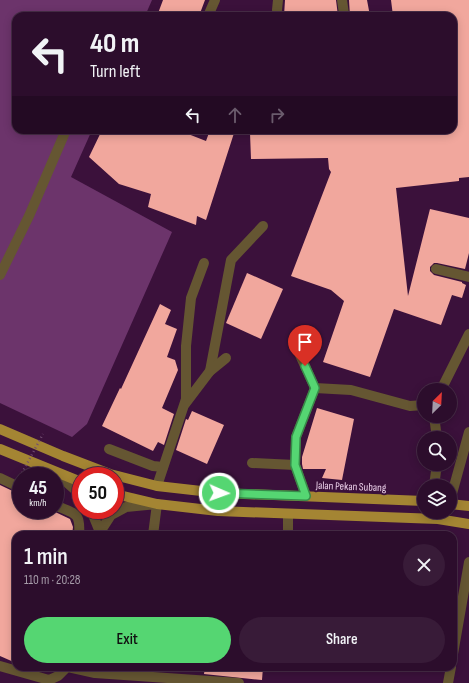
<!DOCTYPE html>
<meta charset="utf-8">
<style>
:root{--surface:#2c0d2c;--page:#381b38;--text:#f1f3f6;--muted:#a69ca9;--line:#482d48;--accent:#55d672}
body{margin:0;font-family:"Sofia Sans Condensed",sans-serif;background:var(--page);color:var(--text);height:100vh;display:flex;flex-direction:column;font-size:15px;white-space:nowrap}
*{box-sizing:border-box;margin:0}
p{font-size:13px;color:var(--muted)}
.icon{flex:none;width:22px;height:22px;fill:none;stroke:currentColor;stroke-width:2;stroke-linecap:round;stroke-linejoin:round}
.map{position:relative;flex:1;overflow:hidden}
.details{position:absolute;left:12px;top:531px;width:445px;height:140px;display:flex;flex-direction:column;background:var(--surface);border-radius:12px;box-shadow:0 2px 10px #0003,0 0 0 1px var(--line)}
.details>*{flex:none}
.hud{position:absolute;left:12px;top:12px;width:445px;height:122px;border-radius:12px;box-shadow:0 2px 10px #0003,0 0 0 1px var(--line);background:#2c0d2c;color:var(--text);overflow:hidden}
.needle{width:26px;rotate:24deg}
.tools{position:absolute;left:417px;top:383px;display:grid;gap:8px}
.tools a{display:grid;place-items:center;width:40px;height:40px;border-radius:50%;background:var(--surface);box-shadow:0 2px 10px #0003,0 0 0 1px var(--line);font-size:20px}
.speed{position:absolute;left:12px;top:467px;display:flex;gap:8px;font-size:20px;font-weight:700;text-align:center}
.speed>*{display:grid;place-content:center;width:52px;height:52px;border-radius:50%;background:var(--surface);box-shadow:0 2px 10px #0003,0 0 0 1px var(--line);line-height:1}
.speed small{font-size:10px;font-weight:400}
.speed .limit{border:6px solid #d22;background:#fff;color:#111}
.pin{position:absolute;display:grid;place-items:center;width:34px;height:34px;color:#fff;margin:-41px -17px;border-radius:50% 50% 50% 0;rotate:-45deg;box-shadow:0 0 4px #0007}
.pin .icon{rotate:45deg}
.me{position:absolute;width:44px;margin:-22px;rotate:92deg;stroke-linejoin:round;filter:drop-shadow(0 0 3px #0008)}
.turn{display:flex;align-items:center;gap:14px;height:84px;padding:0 12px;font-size:18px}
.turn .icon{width:52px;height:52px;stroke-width:2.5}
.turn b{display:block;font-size:28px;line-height:34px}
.lanes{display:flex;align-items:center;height:38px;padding:0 12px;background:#0003;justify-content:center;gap:20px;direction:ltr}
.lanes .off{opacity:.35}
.round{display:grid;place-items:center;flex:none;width:42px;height:42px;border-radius:21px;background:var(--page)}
.summary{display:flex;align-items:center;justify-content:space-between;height:68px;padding:0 12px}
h1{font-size:24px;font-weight:600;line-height:30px}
.cta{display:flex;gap:8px;margin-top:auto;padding:8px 12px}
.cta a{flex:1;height:46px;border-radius:24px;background:var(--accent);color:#111;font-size:16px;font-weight:600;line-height:46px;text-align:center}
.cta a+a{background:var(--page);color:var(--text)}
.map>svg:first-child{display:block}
.green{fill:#6c346b}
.building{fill:#f1a79d}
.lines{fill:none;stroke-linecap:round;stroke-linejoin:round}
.minor{stroke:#655632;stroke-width:10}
.major{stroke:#a48533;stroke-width:10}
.path-bridge{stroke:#724d72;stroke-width:2.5;stroke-dasharray:1 3;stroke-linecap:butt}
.route-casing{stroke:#378b4a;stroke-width:10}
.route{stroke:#55d672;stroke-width:7}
.labels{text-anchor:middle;stroke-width:4;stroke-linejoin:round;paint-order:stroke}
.street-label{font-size:11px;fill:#ecd1ea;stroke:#3b113b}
</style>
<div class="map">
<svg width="469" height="683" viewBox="0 0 469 683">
<rect width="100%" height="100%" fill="#3b113b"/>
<polygon class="green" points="0,0 152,0 145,16 16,16 16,130 92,130 71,177 172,232 87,424 72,437 0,403"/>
<g class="building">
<polygon points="163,0 205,0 199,16 157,16"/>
<polygon points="285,0 336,0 338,16 284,16"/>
<polygon points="349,0 367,0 370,16 350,16"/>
<polygon points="391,0 469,0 469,177 459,178 459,181 396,188 408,296 430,209 469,218 469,253 465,269 437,263 434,263 430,267 430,271 434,275 462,282 462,283 466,285 462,298 452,295 441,325 394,309 370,377 323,362 344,301 331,290 291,276 331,172 329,169 328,158 251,159 250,133 327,132 327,130 453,130 453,16 393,16"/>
<polygon points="102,130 184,130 183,132 206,141 210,130 235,130 206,220 197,216 196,225 148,207 151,194 119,184 89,157"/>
<polygon points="247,273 283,289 261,339 226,323"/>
<polygon points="160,304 171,310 165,324 177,329 167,357 175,360 178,370 162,408 174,414 164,445 158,442 153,451 102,426 120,388 121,389"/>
<polygon points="317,408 354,419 342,480 322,478 326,469 303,469 302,464 302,457"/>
<polygon points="192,411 224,425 207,464 176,450 186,419 188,420"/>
<polygon points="0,485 21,495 21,510 51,510 70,519 73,527 72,535 16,535 16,663 0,656"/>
<polygon points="205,667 263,667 262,680 204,674"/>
</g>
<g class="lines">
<g class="minor">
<polyline points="342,0 344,14"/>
<polyline points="277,10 278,0"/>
<polyline points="208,16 215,0"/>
<polyline points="436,269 469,277"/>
<polyline points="0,275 29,216 66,130"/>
<polyline points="300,355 315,388 351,390 410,406 424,405"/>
<polyline points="210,371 231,260 263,226"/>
<polyline points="441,390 469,334"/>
<polyline points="185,404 210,371 226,358"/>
<polyline points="434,416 437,438"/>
<polyline points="109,449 153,466 163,467"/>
<polyline points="252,463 295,465"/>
<polyline points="56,473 81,495"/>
<polyline points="0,478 21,488"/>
<polyline points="157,486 186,399 186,346 191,298 204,263"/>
<polyline points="434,486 437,464"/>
<polyline points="306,496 295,465 296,437 315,388"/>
<polyline points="450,501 469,432"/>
<path d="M55,505C74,514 81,511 79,535"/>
<polyline points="91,510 100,532 100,535"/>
<polyline points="100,532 111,515 126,507 157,504 153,535"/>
<polyline points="288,535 288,514"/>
<polyline points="453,562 453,566"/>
<polyline points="453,654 469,562"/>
<polyline points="0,666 49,680 58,676 67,667"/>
<polyline points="68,667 95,673 239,683"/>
<polyline points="448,683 451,667"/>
</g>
<g class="major">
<polyline points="0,429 63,456 110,474 157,486 219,493 424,501"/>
<polyline points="0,449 81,482"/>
<polyline points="115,494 157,504 218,511 438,519 469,524"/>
<polyline points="450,504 469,506"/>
</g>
<polyline class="path-bridge" points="22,473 43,434"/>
</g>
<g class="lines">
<g class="route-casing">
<polyline id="route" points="219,493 306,496 295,465 296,437 315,388 305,366"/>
</g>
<use href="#route" class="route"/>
</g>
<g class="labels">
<g class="street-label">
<text transform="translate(351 486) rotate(2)" y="4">Jalan Pekan Subang</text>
</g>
</g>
</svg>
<div class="tools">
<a><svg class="needle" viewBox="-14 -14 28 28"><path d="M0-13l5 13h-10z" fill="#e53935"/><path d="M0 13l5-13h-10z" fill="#a69ca9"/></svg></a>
<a><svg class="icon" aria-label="search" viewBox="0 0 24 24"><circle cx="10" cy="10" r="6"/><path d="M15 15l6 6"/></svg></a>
<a><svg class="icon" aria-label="layers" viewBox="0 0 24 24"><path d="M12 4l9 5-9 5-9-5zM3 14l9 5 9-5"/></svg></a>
</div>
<div class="speed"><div>45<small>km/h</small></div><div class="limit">50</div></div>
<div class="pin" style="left:305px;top:366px;background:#d93025"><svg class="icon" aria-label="arrive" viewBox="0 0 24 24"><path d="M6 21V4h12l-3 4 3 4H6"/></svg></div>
<svg class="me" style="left:219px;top:493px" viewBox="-20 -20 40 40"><circle r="17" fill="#55d672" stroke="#fff" stroke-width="3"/><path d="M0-11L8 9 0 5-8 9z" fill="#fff"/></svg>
<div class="hud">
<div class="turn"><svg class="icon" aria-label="left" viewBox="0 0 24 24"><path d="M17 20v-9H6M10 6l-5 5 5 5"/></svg><div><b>40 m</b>Turn left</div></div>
<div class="lanes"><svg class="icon" aria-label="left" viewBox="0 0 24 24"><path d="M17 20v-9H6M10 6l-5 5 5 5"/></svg><svg class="icon off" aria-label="ahead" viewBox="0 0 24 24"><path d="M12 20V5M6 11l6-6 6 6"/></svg><svg class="icon off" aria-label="right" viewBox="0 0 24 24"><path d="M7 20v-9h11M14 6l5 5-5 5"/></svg></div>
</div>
<section class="details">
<div class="summary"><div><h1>1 min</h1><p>110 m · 20:28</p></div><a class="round"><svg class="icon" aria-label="close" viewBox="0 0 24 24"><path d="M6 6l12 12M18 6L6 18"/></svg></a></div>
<div class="cta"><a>Exit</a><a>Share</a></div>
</section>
</div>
